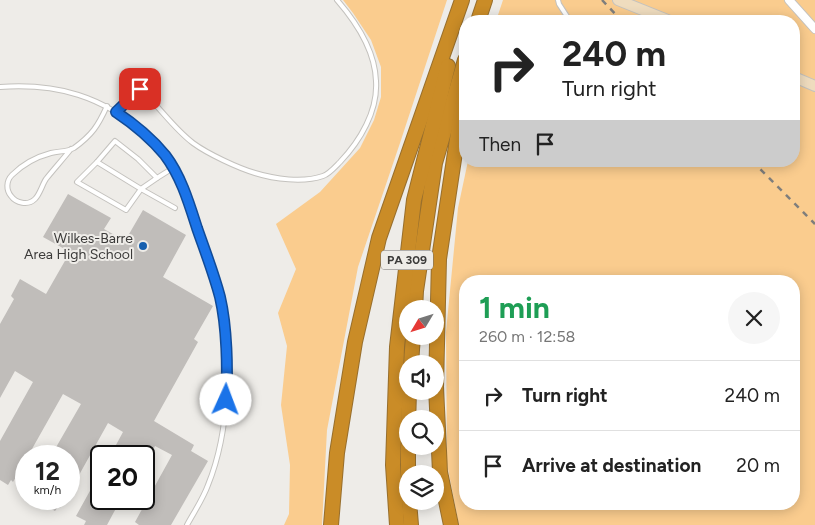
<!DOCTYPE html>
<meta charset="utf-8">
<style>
:root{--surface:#fff;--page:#f6f6f6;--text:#222;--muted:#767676;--line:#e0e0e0}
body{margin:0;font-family:Figtree,sans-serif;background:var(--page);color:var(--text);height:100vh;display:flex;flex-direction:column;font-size:19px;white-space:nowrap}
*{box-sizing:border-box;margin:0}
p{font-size:16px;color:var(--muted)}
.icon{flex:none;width:28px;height:28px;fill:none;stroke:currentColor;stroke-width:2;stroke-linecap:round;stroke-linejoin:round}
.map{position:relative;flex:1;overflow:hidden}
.sheet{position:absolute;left:459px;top:275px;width:341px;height:235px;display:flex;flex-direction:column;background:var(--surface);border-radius:20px;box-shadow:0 2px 12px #0003}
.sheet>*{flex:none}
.banner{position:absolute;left:459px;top:15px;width:341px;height:152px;border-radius:20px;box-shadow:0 2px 12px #0003;background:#fff;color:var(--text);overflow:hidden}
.needle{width:32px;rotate:232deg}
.buttons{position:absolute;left:399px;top:300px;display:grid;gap:10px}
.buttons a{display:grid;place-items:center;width:45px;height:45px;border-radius:50%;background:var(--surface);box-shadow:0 2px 12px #0003;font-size:25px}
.speed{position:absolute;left:15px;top:445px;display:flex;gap:10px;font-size:25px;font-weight:700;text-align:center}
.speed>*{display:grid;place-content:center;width:65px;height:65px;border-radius:50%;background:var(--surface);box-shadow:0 2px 12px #0003;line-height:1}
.speed small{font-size:12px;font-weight:400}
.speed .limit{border:2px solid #111;border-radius:8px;background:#fff;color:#111}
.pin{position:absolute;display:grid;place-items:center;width:42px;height:42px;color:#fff;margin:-21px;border-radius:10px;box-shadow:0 2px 8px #0006}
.me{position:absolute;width:55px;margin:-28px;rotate:2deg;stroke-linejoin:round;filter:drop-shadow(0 0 4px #0008)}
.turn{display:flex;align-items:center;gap:18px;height:105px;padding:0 20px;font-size:22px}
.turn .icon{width:65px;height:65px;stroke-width:2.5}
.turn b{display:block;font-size:35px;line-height:42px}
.then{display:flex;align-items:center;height:48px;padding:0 20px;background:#0003;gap:10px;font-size:19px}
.round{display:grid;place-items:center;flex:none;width:52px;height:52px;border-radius:26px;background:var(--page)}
.summary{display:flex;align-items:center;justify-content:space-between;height:85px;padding:0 20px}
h1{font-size:30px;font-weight:700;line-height:38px;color:#1e9e55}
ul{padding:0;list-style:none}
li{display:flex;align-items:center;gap:15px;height:70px;padding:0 20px;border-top:1px solid var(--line)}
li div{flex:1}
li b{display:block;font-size:19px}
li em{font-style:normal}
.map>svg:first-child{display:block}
.green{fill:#facc8e;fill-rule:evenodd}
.building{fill:#c0bdba}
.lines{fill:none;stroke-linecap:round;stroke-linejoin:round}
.lane-casing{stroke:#c4c2be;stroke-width:6}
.street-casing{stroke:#c4c2be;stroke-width:10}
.secondary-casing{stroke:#c4c2be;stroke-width:12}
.highway-casing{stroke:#986f2d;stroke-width:16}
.lane{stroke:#fff;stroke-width:4}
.street{stroke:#fff;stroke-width:8}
.secondary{stroke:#efdcbe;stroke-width:10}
.highway{stroke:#ca8c27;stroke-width:14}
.rail{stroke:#7f7e7c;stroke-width:2.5;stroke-dasharray:6 6;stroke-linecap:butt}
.route-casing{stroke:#114b97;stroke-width:12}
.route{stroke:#1a73e8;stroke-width:9}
.poi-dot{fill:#1760af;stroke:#eeece8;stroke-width:2}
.labels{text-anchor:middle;stroke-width:4;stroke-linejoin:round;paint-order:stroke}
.shield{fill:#eeece8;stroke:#716f6e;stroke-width:1}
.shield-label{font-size:12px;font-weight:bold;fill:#3b3a39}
.poi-label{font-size:14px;fill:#3b3a39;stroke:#eeece8;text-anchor:end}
</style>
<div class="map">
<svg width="815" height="525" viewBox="0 0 815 525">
<rect width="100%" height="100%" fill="#eeece8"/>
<g class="green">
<polygon points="343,0 447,0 400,143 358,267 327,430 322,525 284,525 289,514 290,465 281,405 287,346 278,313 296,269 276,224 320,192 360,148 374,120 381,97 381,67 371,40 353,13"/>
<path d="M503,0H815V525H459L447,464L446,332L458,208L468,161H794V21H496ZM465,281H794V504H465Z"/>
</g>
<g class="building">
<polygon points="68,194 111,218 104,229 125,241 143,210 186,235 163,277 213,306 194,339 198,342 154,421 194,445 191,451 208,461 171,525 139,525 135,522 172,455 155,446 152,452 149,450 145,456 110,456 123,432 108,423 69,493 69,456 51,456 81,404 63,394 28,456 26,456 26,459 13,482 11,480 8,485 0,480 0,441 33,382 15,371 0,398 0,324 14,299 11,296 20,279 46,294 70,252 43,237"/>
<polygon points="101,471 101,499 121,499 107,525 84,525 86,521 76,516"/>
<polygon points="33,499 66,499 60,508 58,507 55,511"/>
</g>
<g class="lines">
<g class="lane-casing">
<g id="lane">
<polyline points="558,0 559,4 570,21"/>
<path d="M0,87C57,83 103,96 146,135C160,148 172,163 180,180C189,200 195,221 201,241C208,260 216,279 220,298C232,355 230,431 208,485C203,499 194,512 187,525"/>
<path d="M116,112L140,89C159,106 173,128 193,143C208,154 238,168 255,173C274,179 303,183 323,176C329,174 335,167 340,162C360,141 378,111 376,81C375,50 357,23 337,0"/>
<path d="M71,149C63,159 54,169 46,179C42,185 40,194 35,199C28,206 16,203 11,196C6,190 6,181 12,175C23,164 36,157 51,153C59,151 67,152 74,148C92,135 98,126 107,106"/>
<polyline points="97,162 141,189 157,178"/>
<polyline points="173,168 157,178 138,159 115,141 97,162 77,182 126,210 141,189 175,208"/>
</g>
</g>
<g class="street-casing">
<polyline id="street" points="789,0 815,29"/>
</g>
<g class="secondary-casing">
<g id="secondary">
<polyline points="618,0 670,21"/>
<polyline points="794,77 815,86"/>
</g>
</g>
<g class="highway-casing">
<g id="highway">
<polyline points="478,21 485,0"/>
<polyline points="415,309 416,291 435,163 465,60"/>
<polyline points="411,364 413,336"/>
<polyline points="408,426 409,391"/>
<polyline points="408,446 408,474"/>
<polyline points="409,501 411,525"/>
<polyline points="331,525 337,453 355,342 379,238 462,0"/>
<polyline points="397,525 393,465 397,347 414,200 448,66"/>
<polyline points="451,525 440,472 436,387 439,259 465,86"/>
</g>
</g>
<use href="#lane" class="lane"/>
<use href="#street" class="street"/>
<use href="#secondary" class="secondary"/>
<use href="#highway" class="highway"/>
<g class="rail">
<polyline points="602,0 622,21"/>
<polyline points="752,161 815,224"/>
</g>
</g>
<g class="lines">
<g class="route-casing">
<path id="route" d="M140,89L116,112C134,124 151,138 165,155C181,176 189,203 197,228C205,251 214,274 220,297C227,327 228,370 226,400"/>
</g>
<use href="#route" class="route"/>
</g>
<circle class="poi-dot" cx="143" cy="246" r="5"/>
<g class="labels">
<rect class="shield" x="381" y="250.5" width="52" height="19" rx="4"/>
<g class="shield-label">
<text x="407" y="264">PA 309</text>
</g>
<g class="poi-label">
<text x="133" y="243">Wilkes-Barre<tspan x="133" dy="16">Area High School</tspan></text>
</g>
</g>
</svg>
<div class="buttons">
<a><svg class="needle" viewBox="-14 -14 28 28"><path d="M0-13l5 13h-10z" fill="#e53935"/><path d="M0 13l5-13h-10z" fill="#767676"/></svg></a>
<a><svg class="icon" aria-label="sound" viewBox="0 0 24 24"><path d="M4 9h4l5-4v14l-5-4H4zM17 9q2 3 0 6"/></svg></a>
<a><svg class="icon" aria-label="search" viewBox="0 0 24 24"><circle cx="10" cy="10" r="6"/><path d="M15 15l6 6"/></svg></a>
<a><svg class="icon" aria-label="layers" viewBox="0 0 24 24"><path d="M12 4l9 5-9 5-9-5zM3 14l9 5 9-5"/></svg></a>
</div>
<div class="speed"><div>12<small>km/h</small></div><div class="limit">20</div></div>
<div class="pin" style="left:140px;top:89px;background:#d93025"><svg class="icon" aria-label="arrive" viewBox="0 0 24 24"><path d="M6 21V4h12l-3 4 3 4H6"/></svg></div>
<svg class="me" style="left:226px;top:400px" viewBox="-20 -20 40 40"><circle r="19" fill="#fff"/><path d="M0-13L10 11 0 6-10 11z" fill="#1a73e8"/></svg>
<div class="banner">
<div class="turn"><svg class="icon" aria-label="right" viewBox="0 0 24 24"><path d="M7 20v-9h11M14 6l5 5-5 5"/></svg><div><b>240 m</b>Turn right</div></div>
<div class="then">Then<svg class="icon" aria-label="arrive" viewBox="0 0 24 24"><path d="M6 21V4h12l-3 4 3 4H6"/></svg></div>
</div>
<section class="sheet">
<div class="summary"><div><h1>1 min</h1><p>260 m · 12:58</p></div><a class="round"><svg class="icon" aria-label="close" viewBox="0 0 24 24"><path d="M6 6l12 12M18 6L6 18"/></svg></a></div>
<ul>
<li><svg class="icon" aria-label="right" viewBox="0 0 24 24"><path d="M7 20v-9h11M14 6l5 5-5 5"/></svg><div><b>Turn right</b></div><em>240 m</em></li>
<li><svg class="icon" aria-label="arrive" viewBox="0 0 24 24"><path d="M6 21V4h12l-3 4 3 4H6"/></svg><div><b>Arrive at destination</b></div><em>20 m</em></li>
</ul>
</section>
</div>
